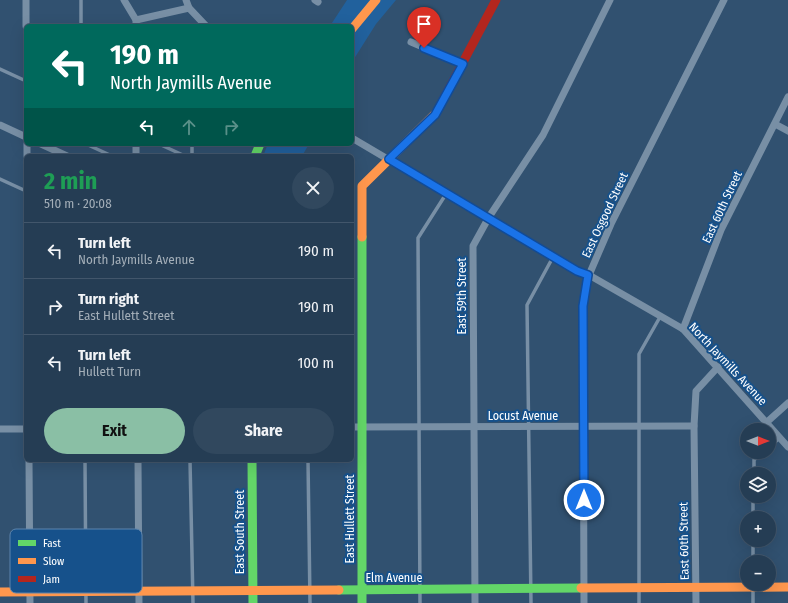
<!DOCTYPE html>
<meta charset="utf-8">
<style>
:root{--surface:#253d54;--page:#31485e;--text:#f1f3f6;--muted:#a3aeb8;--line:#42566b;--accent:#8abfa5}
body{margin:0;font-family:"Fira Sans Condensed",sans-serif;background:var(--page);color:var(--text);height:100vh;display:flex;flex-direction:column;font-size:15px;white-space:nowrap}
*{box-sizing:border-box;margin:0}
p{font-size:13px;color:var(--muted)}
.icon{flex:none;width:22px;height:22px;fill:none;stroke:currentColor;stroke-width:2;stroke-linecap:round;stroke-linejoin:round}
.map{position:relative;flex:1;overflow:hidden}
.panel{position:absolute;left:24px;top:154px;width:330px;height:308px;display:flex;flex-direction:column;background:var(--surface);border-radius:6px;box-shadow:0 4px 16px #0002,0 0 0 1px var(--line)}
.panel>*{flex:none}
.banner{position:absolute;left:24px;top:24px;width:330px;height:122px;border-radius:6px;box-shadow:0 4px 16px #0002,0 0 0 1px var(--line);background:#00695c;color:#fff;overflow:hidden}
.needle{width:26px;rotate:90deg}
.buttons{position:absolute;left:740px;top:423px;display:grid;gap:8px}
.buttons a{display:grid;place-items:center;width:36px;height:36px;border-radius:50%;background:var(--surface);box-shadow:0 4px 16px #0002,0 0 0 1px var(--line);font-size:20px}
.pin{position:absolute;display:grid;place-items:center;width:34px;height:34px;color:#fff;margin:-41px -17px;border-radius:50% 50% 50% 0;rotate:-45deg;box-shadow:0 0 4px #0007}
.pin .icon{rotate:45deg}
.me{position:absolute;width:44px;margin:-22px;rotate:0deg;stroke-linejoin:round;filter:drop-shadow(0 0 3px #0008)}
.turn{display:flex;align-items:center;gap:14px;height:84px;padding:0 20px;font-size:18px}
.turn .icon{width:52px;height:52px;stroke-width:2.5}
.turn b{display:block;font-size:28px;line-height:34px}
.lanes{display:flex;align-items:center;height:38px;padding:0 20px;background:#0003;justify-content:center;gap:20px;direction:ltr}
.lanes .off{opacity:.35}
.round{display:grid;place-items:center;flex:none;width:42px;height:42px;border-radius:21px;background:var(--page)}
.overview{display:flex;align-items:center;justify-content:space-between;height:68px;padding:0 20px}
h1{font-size:24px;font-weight:700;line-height:30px;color:#1e9e55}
.primary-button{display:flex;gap:8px;margin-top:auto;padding:8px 20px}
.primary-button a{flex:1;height:46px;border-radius:24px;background:var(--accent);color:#111;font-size:16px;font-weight:700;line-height:46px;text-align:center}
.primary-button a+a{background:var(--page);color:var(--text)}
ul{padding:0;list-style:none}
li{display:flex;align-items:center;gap:12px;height:56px;padding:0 20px;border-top:1px solid var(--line)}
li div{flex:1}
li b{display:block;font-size:15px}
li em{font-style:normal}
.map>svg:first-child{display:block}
.green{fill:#21619d}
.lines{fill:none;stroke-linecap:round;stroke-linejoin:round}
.lane{stroke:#788fa5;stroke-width:3.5}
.street{stroke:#788fa5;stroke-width:7}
.fast{stroke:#63d668;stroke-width:9}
.slow{stroke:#ff974d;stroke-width:9}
.jam{stroke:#b3261e;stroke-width:9}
.route-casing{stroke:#114b97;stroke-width:10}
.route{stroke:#1a73e8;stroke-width:7}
.labels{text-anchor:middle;stroke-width:4;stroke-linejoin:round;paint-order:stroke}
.street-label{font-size:12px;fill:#fff;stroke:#16518b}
.key{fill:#16518b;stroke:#5c85ae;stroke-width:1}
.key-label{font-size:11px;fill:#fff}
</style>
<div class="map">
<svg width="788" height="603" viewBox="0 0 788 603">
<rect width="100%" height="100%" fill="#315170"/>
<g class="green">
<polygon points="347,0 396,0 376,24 352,62 352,26 330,26"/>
<polygon points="268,144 309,144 302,156 263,156"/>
</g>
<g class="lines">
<g class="lane">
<polyline points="81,0 81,26"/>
<polyline points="0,69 26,81"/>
<polyline points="86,144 112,156"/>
<polyline points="159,144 185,156"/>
<polyline points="192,156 192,144"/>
<polyline points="0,179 26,191"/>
<polyline points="769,447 780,438"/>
<polyline points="85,460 86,603"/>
<polyline points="190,460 193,603"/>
<polyline points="308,460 310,603"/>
<polyline points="754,474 754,460 763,452"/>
<polyline points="753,518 753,496"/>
<polyline points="753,562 753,540"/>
<polyline points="753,588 753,603"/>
<polyline points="420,603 418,238 446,194"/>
<polyline points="531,603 527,305 553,257"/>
<polyline points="639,603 639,354 660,317"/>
</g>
<g class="street">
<polyline points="26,0 26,26"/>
<polyline points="124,0 136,20 136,26"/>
<polyline points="186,0 189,8 206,26"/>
<polyline points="315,0 318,2"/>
<polyline points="136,20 189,8"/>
<polyline points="411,42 463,64"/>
<polyline points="775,124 788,131"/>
<polyline points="0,125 26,137"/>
<polyline points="352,138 577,271 589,275 683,329 788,447"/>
<polyline points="27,144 27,156"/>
<polyline points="41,144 67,156"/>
<polyline points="136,156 136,144"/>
<polyline points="683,329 721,230 788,97"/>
<polyline points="767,422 788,403"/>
<polyline points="352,427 694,426"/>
<polyline points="0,429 26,429"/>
<polyline points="29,460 30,603"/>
<polyline points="138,460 139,603"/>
<polyline points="475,603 473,246 489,217 543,135 610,0"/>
<polyline points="584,603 583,305 589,275 611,224 724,0"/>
<polyline points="696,603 694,426 696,391 718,367"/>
</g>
<g class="fast">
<polyline points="255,156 260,144"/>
<polyline points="362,237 362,603"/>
<polyline points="252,460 253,603"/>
<polyline points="339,590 581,588"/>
</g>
<g class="slow">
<polyline points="352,29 376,0"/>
<polyline points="362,237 362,186 436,113"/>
<polyline points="581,588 788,587"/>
<polyline points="0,592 339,590"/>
</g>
<polyline class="jam" points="436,113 496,0"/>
</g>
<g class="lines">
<g class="route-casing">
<polyline id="route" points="424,48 463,64 435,115 389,159 577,271 588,275 583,306 584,500"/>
</g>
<use href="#route" class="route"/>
</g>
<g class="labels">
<g class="street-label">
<text transform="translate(722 207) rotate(-65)" y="4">East 60th Street</text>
<text transform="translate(605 215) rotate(-65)" y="4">East Osgood Street</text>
<text transform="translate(462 296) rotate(-90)" y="4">East 59th Street</text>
<text transform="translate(728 364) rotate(47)" y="4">North Jaymills Avenue</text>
<text x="523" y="420">Locust Avenue</text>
<text transform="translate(350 519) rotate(-90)" y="4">East Hullett Street</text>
<text transform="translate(240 532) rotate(-90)" y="4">East South Street</text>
<text transform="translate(684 541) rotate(-91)" y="4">East 60th Street</text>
<text x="394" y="582">Elm Avenue</text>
</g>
</g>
<rect x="10" y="529" width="132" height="64" rx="6" class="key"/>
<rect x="18" y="540" width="18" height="6" fill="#63d668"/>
<rect x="18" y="558" width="18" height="6" fill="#ff974d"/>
<rect x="18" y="576" width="18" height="6" fill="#b3261e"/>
<g class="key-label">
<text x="43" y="547">Fast</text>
<text x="43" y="565">Slow</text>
<text x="43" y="583">Jam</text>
</g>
</svg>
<div class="buttons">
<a><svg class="needle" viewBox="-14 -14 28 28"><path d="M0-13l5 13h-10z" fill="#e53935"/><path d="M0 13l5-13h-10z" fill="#a3aeb8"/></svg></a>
<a><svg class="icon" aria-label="layers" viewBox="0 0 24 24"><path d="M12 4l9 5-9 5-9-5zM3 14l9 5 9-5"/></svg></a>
<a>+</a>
<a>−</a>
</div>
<div class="pin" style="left:424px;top:48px;background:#d93025"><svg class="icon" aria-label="arrive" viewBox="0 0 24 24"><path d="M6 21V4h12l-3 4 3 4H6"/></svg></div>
<svg class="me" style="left:584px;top:500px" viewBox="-20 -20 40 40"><circle r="17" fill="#1a73e8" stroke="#fff" stroke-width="3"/><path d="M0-11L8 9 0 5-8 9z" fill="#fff"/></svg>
<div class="banner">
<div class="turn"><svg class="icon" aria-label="left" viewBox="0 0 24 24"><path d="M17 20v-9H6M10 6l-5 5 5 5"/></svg><div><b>190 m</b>North Jaymills Avenue</div></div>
<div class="lanes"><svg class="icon" aria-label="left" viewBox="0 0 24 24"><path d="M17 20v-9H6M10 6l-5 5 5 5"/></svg><svg class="icon off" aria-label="ahead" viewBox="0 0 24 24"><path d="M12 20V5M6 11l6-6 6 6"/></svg><svg class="icon off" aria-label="right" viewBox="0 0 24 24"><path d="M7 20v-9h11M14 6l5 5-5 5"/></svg></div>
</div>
<section class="panel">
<div class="overview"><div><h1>2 min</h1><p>510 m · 20:08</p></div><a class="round"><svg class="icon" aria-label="close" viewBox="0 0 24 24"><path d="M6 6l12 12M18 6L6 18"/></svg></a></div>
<ul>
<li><svg class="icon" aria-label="left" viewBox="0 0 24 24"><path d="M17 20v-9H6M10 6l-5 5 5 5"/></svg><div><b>Turn left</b><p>North Jaymills Avenue</p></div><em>190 m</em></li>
<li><svg class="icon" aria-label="right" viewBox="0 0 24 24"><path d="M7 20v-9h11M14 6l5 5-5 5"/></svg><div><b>Turn right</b><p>East Hullett Street</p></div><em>190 m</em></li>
<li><svg class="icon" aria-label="left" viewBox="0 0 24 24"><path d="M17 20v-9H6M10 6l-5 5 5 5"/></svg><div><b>Turn left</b><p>Hullett Turn</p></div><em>100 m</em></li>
</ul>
<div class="primary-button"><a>Exit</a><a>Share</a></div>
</section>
</div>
